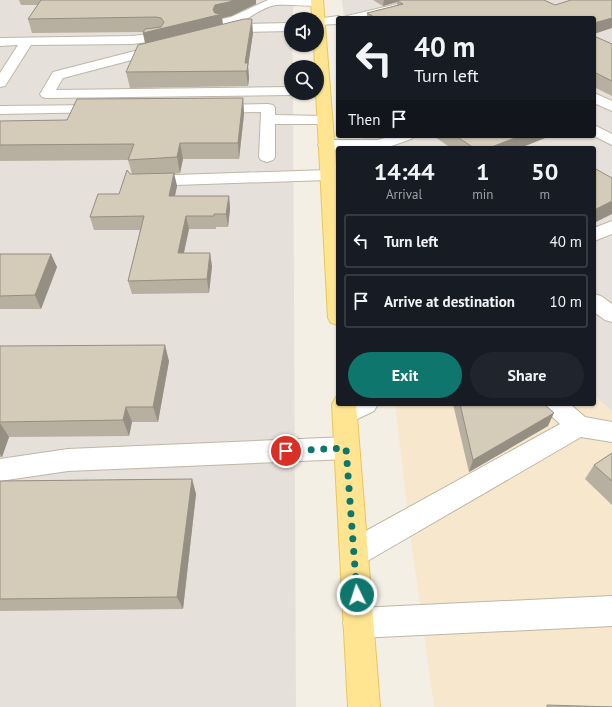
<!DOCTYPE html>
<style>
:root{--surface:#171b24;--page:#20242c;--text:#f1f3f6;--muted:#9ea1a6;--line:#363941;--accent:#0f766e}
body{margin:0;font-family:"PT Sans",sans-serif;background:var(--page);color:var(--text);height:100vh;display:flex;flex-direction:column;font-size:15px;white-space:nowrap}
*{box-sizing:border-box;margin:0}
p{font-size:13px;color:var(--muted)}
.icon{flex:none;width:22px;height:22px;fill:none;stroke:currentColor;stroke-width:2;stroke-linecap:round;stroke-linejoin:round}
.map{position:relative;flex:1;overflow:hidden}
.drawer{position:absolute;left:336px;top:146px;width:260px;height:260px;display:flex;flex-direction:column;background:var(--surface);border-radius:4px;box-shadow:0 1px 3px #0004}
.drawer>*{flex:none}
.top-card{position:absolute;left:336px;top:16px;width:260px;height:122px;border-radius:4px;box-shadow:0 1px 3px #0004;background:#171b24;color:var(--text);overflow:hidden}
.buttons{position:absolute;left:284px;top:12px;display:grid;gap:8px}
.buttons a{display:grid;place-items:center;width:40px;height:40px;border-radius:50%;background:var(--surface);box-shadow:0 1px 3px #0004;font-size:20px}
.pin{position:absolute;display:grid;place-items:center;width:34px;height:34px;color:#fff;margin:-17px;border:2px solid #fff;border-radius:50%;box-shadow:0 1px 4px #0007}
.me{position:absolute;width:44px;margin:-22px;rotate:356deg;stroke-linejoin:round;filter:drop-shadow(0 0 3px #0008)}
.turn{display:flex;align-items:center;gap:14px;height:84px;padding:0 12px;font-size:18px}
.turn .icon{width:52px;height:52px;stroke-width:2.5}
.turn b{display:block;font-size:28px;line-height:34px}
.then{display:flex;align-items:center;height:38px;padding:0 12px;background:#0003;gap:8px;font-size:15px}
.eta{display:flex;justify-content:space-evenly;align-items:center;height:68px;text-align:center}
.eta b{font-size:24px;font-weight:700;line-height:28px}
.button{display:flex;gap:8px;margin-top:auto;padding:8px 12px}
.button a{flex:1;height:46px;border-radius:24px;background:var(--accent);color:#fff;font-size:16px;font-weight:700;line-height:46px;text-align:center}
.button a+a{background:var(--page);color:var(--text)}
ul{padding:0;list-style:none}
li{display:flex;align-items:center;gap:12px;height:54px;margin:0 8px 6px;padding:0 4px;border:2px solid var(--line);border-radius:4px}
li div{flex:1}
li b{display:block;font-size:15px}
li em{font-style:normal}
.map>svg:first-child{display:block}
.commercial{fill:#f6e7cd}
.industrial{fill:#e5e0d9}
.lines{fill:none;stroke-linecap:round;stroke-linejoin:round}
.minor-casing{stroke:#bfb7a6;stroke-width:2}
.major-casing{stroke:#e9c65b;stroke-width:2}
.minor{fill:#fff;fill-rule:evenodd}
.major{fill:#ffe591;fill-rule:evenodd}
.wall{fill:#b7af9f}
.shaded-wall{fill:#958e82}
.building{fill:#d5cbb9;stroke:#958e82}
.route{stroke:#0f766e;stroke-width:7;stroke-dasharray:0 12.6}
</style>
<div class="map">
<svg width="612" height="707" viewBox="0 0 612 707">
<rect width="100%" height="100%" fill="#f3efe4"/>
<polygon class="commercial" points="594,395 612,411 612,707 434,707 411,539 395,404 594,404"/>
<g class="industrial">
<polygon points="0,0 293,0 293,19 291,19 293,67 291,67 291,93 293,93 296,707 0,707"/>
<polygon points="342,0 612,0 612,411 594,395 594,148 364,148 362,136 594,136 594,18 344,18"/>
</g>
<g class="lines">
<g class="minor-casing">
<g id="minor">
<path d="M268,0H318L323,3L317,6C304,6 289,4 276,5C258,7 238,31 218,26L216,23L218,20L231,17Z"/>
<polygon points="414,0 433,0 431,2 371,18 345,18 347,16"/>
<polygon points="338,16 342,18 338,18 338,24 317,25 316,19"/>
<polygon points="291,23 291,31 245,32 222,37 218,36 216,33 218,30 245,24"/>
<polygon points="159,33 163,34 165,37 163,40 132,44 31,45 5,86 0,87 0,73 18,45 0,46 0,38 132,36"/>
<polygon points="162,44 166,45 168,48 166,51 63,78 56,90 291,87 291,93 297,93 291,95 47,98 42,97 40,94 53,72"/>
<polygon points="594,93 612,101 612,111 594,103"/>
<polygon points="268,104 273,105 275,108 275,115 325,116 330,117 332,120 330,123 325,124 275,124 275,157 273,160 267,162 261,160 259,157 261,112 213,113 208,112 206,109 208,106 213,105"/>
<polygon points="101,105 106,106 108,109 106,112 0,114 0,106"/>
<polygon points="594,125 612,134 612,145 594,136"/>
<polygon points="391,136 414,136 411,139 386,148 338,148 338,150 320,148 318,145 320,142 326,140 378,140"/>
<polygon points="328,170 334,171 336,175 334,179 328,180 146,186 140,185 138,181 140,177 146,176"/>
<polygon points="612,221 612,234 594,241 594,228"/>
<polygon points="594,294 601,296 612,304 612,322 605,320 594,312"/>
<polygon points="345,404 378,404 374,411 345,425 337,422 333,415 337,408"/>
<polygon points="542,404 570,404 585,417 612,422 612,442 581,437 364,563 354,567 344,563 340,553 344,543 560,424 546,411"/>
<polygon points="347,437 356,440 359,448 356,456 347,459 68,471 0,481 0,459 68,449"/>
<polygon points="612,596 612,626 358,638 347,634 343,623 347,612 358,608"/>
</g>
</g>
<g class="major-casing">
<g id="major">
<polygon points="311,0 323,0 338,190 338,325 331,323 328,318 316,93 317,67 315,67 314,45 317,45 317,19 312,19"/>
<polygon points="338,396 338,404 356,404 380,707 348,707 332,404 336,397"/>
</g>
</g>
<use href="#minor" class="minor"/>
<use href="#major" class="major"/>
</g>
<g class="wall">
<polygon points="19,0 256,0 256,4 231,16 222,18 223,25 253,33 248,66 249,78 248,86 130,88 126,72 145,43 143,33 144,32 32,33 28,19 38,5 21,5"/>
<polygon points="373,0 544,0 555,5 594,18 367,18 367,13 397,5 397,2 383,6"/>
<polygon points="594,36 612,44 612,96 594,87"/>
<polygon points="243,98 244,114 239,159 183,159 180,173 174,174 177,186 175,196 229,196 230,209 228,227 216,227 216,229 189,229 183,253 212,266 209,293 132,294 128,281 140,230 94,230 90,217 119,194 130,174 132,174 128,160 0,161 0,121 67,120"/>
<polygon points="435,136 550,136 520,148 451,148 435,137"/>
<polygon points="0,254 57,267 41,309 0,309"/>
<polygon points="0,346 169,361 158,422 132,422 129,436 9,437 2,457 0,457"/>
<polygon points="453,404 544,404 548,426 469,472"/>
<polygon points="612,453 612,505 585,479 594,465"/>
<polygon points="192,479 196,494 183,609 0,611 0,481"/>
</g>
<g class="shaded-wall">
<polygon points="233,0 256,0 256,4 231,16 222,18 223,28 146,47 143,33 213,10 215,5"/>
<polygon points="384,0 408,0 397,1 397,2 383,6"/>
<polygon points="612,18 612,28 594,34 594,23"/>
<polygon points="252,19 253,33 248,66 249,78 248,86 245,63"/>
<polygon points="243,98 244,114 239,159 238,143"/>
<polygon points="520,136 550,136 520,148 489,148"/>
<polygon points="180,143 183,159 180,173 177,157"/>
<polygon points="174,173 177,186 172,209 169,196"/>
<polygon points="229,196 230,209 228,227 226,214"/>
<polygon points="612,201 612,214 594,223 594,210"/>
<polygon points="186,216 189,229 181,267 178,253"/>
<polygon points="210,253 212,266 209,293 207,279"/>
<polygon points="51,254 57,267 41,309 35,295"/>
<polygon points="165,345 169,361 158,422 153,407"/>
<polygon points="126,407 132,422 129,436 123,420"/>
<polygon points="554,413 548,426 469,472 473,460"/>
<polygon points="0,423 9,437 2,457 0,454"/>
<polygon points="192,479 196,494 183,609 177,597"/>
</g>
<g class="building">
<polygon points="41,0 233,0 229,2 215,5 213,10 215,13 222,14 143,33 145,29 161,27 164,22 161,18 156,17 28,19"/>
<polygon points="401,0 544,0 555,5 571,0 612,0 612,18 594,23 594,18 376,18 367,13 403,4 397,1"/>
<polygon points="244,19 252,19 245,63 248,63 247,71 126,72 138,45"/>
<polygon points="594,36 612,44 612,81 594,72"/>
<polygon points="243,98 238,143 180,143 177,157 128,160 134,144 0,145 0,121 67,120 77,99"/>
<polygon points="456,136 520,136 489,148 474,148"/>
<polygon points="594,168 612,178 612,201 594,210"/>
<polygon points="127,170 130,174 136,174 174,173 169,196 229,196 226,214 214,214 214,216 186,216 178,253 210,253 207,279 128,281 144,216 90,217 98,194 119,194"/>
<polygon points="0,254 51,254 35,295 0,296"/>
<polygon points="165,345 153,407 126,407 123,420 0,422 0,346"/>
<polygon points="460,404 544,404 554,413 473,460"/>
<polygon points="612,453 612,481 594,465"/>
<polygon points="192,479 177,597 0,599 0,481"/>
<polygon points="547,705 612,707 547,707"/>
</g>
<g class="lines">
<polyline class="route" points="286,451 346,448 357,595"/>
</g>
</svg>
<div class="buttons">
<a><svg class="icon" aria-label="sound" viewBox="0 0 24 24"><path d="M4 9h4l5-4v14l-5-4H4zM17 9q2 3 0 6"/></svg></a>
<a><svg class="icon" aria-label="search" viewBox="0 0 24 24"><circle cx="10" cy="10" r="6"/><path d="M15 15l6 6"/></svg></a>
</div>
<div class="pin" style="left:286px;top:451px;background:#d93025"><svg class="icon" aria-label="arrive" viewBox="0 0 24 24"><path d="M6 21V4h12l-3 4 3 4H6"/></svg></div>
<svg class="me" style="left:357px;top:595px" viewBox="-20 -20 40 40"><circle r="17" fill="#0f766e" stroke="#fff" stroke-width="3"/><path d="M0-11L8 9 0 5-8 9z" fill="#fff"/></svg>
<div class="top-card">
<div class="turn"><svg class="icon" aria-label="left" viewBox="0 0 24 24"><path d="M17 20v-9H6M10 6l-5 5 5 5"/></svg><div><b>40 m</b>Turn left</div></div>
<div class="then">Then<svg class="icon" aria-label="arrive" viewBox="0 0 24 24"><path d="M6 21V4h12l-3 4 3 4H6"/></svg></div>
</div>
<section class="drawer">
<div class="eta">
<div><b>14:44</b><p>Arrival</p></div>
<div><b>1</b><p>min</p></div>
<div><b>50</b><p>m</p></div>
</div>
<ul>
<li><svg class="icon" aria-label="left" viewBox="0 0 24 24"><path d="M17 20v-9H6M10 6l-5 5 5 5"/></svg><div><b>Turn left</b></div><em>40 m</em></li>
<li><svg class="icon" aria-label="arrive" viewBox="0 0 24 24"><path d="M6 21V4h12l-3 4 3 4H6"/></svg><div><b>Arrive at destination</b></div><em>10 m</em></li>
</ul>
<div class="button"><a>Exit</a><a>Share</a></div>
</section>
</div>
